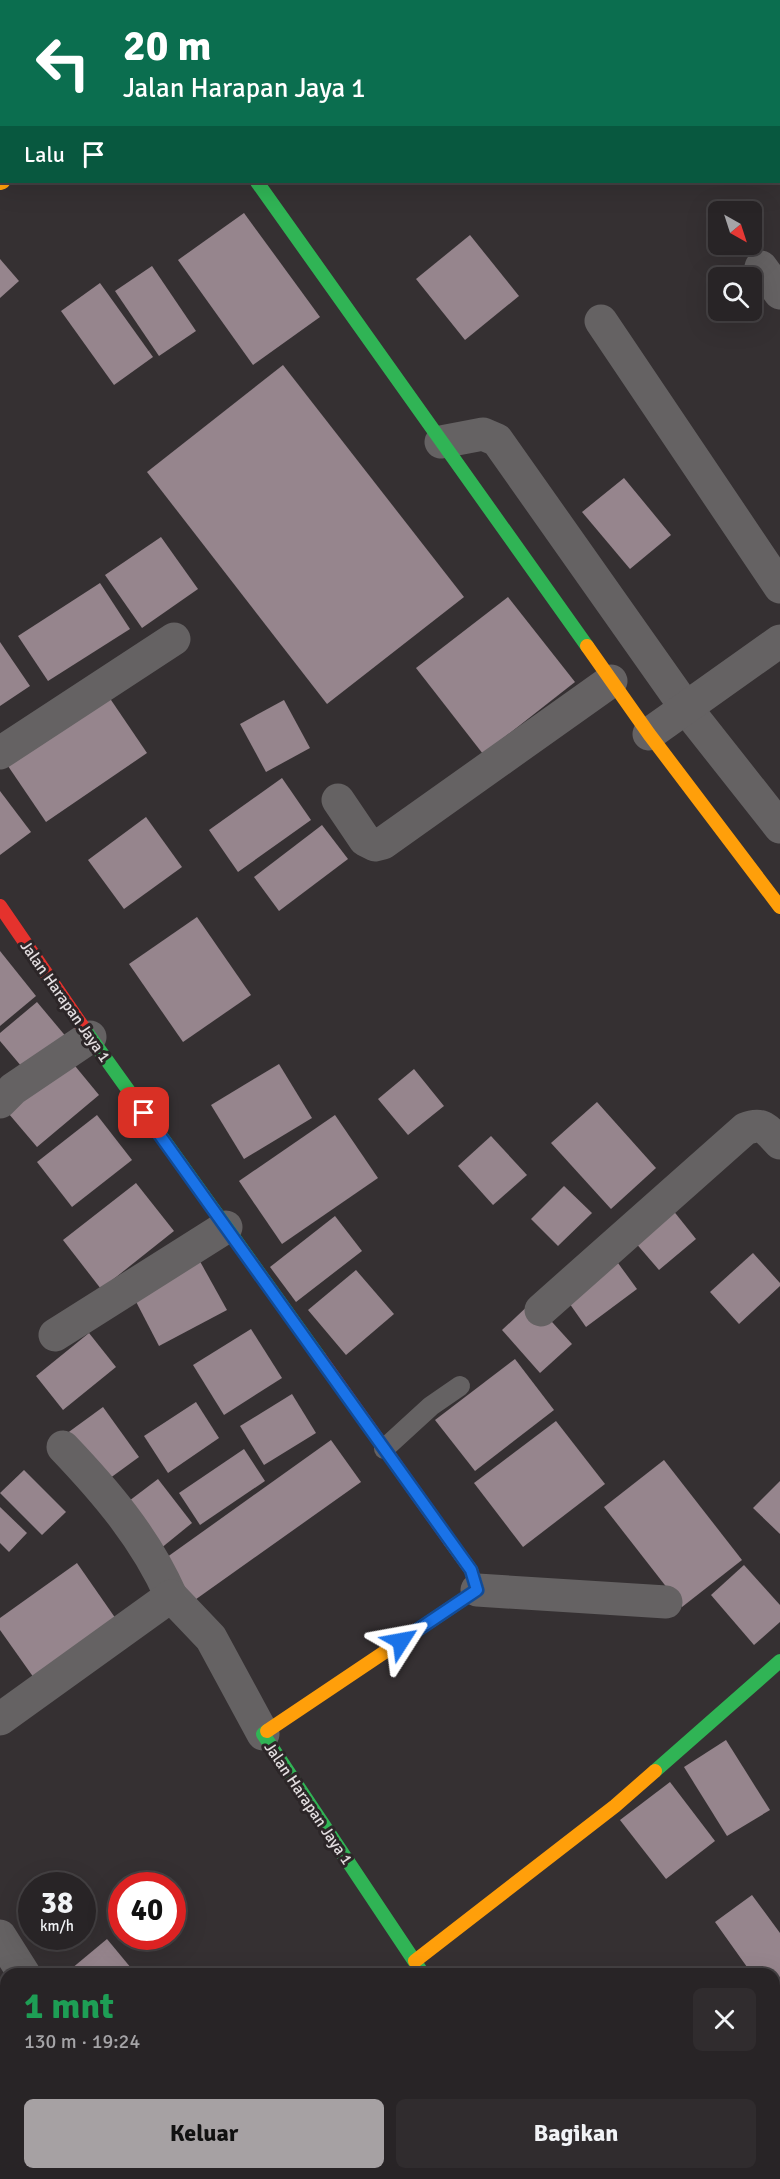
<!DOCTYPE html>
<html lang="id">
<meta charset="utf-8">
<style>
:root{--surface:#282426;--page:#302c2e;--text:#f1f3f6;--muted:#a5a4a7;--line:#444143;--accent:#a6a1a3}
body{margin:0;font-family:Signika,sans-serif;background:var(--page);color:var(--text);height:100vh;display:flex;flex-direction:column;font-size:22px;white-space:nowrap}
*{box-sizing:border-box;margin:0}
p{font-size:20px;color:var(--muted)}
.icon{flex:none;width:33px;height:33px;fill:none;stroke:currentColor;stroke-width:2;stroke-linecap:round;stroke-linejoin:round}
.map{position:relative;flex:1;overflow:hidden}
.side{position:absolute;left:0px;top:1968px;width:780px;height:212px;display:flex;flex-direction:column;background:var(--surface);border-radius:18px 18px 0 0;box-shadow:0 6px 24px #0002,0 0 0 2px var(--line)}
.side>*{flex:none}
.top-card{position:absolute;left:0px;top:0px;width:780px;height:183px;box-shadow:0 6px 24px #0002,0 0 0 2px var(--line);background:#0b6e4f;color:#fff;overflow:hidden}
.needle{width:39px;rotate:141deg}
.controls{position:absolute;left:708px;top:201px;display:grid;gap:12px}
.controls a{display:grid;place-items:center;width:54px;height:54px;border-radius:9px;background:var(--surface);box-shadow:0 6px 24px #0002,0 0 0 2px var(--line);font-size:30px}
.speed{position:absolute;left:18px;top:1872px;display:flex;gap:12px;font-size:30px;font-weight:700;text-align:center}
.speed>*{display:grid;place-content:center;width:78px;height:78px;border-radius:50%;background:var(--surface);box-shadow:0 6px 24px #0002,0 0 0 2px var(--line);line-height:1}
.speed small{font-size:15px;font-weight:400}
.speed .limit{border:9px solid #d22;background:#fff;color:#111}
.pin{position:absolute;display:grid;place-items:center;width:51px;height:51px;color:#fff;margin:-26px;border-radius:12px;box-shadow:0 3px 9px #0006}
.me{position:absolute;width:66px;margin:-33px;rotate:56deg;stroke-linejoin:round;filter:drop-shadow(0 0 4px #0008)}
.turn{display:flex;align-items:center;gap:21px;height:126px;padding:0 24px;font-size:27px}
.turn .icon{width:78px;height:78px;stroke-width:2.5}
.turn b{display:block;font-size:42px;line-height:51px}
.then{display:flex;align-items:center;height:57px;padding:0 24px;background:#0003;gap:12px;font-size:22px}
.round{display:grid;place-items:center;flex:none;width:63px;height:63px;border-radius:9px;background:var(--page)}
.overview{display:flex;align-items:center;justify-content:space-between;height:102px;padding:0 24px}
h1{font-size:36px;font-weight:700;line-height:45px;color:#1e9e55}
.button{display:flex;gap:12px;margin-top:auto;padding:12px 24px}
.button a{flex:1;height:69px;border-radius:9px;background:var(--accent);color:#111;font-size:24px;font-weight:700;line-height:69px;text-align:center}
.button a+a{background:var(--page);color:var(--text)}
.map>svg:first-child{display:block}
.building{fill:#96858d}
.lines{fill:none;stroke-linecap:round;stroke-linejoin:round}
.lane{stroke:#656263;stroke-width:20}
.street{stroke:#656263;stroke-width:33}
.fast{stroke:#30b455;stroke-width:14}
.slow{stroke:#ff9f0a;stroke-width:14}
.jam{stroke:#e5322d;stroke-width:14}
.route-casing{stroke:#114b97;stroke-width:15}
.route{stroke:#1a73e8;stroke-width:10}
.labels{text-anchor:middle;stroke-width:6;stroke-linejoin:round;paint-order:stroke}
.street-label{font-size:16px;fill:#e3dee0;stroke:#2c2628}
</style>
<div class="map">
<svg width="780" height="2179" viewBox="0 0 780 2179">
<rect width="100%" height="100%" fill="#353032"/>
<g class="building">
<polygon points="244,213 320,317 253,365 178,260"/>
<polygon points="470,235 519,296 465,340 416,279"/>
<polygon points="0,259 19,281 0,298"/>
<polygon points="152,266 196,331 159,356 115,291"/>
<polygon points="100,283 153,357 114,385 61,311"/>
<polygon points="283,365 464,597 327,704 147,472"/>
<polygon points="624,478 671,535 630,569 582,512"/>
<polygon points="161,537 198,589 142,628 105,575"/>
<polygon points="100,583 130,629 48,681 18,636"/>
<polygon points="508,597 575,682 483,754 416,668"/>
<polygon points="0,642 30,686 0,706"/>
<polygon points="109,697 147,753 46,822 8,766"/>
<polygon points="284,700 310,748 266,772 240,724"/>
<polygon points="282,778 311,820 238,872 209,830"/>
<polygon points="0,791 31,832 0,855"/>
<polygon points="146,817 182,867 124,909 88,860"/>
<polygon points="322,825 348,859 279,911 254,877"/>
<polygon points="197,917 251,995 183,1042 129,964"/>
<polygon points="0,951 36,996 0,1026"/>
<polygon points="37,1002 68,1039 27,1073 0,1041 0,1033"/>
<polygon points="66,1055 99,1095 37,1147 3,1107"/>
<polygon points="279,1064 312,1118 244,1159 211,1105"/>
<polygon points="414,1069 444,1106 408,1135 378,1099"/>
<polygon points="597,1102 656,1168 611,1209 551,1143"/>
<polygon points="97,1115 132,1160 72,1207 37,1162"/>
<polygon points="335,1115 378,1178 282,1244 239,1181"/>
<polygon points="491,1136 527,1175 493,1205 458,1166"/>
<polygon points="136,1183 174,1231 101,1289 63,1240"/>
<polygon points="564,1186 592,1213 558,1246 531,1219"/>
<polygon points="672,1209 696,1239 659,1270 634,1241"/>
<polygon points="335,1216 362,1251 296,1302 270,1267"/>
<polygon points="753,1253 780,1283 780,1286 739,1324 710,1292"/>
<polygon points="197,1256 227,1310 159,1346 131,1292"/>
<polygon points="618,1263 637,1289 586,1327 567,1300"/>
<polygon points="356,1270 394,1314 346,1355 308,1310"/>
<polygon points="533,1301 572,1344 540,1373 502,1330"/>
<polygon points="251,1329 282,1378 224,1415 193,1365"/>
<polygon points="89,1333 116,1367 63,1410 36,1376"/>
<polygon points="515,1359 554,1410 475,1471 435,1420"/>
<polygon points="292,1394 316,1433 264,1465 240,1426"/>
<polygon points="196,1402 219,1438 168,1473 144,1436"/>
<polygon points="103,1407 139,1457 102,1484 66,1434"/>
<polygon points="556,1421 605,1484 523,1547 474,1483"/>
<polygon points="331,1440 361,1482 192,1602 163,1560"/>
<polygon points="244,1449 265,1481 200,1525 179,1493"/>
<polygon points="664,1460 742,1560 682,1607 604,1507"/>
<polygon points="24,1470 66,1512 42,1535 0,1493"/>
<polygon points="158,1479 192,1523 160,1549 125,1504"/>
<polygon points="780,1481 780,1534 753,1508"/>
<polygon points="0,1507 27,1533 9,1552 0,1543"/>
<polygon points="77,1563 116,1619 34,1678 0,1630 0,1618"/>
<polygon points="744,1565 780,1605 780,1622 754,1645 711,1595"/>
<polygon points="726,1740 770,1810 727,1836 684,1767"/>
<polygon points="670,1782 715,1841 666,1879 620,1820"/>
<polygon points="752,1895 780,1933 780,1977 774,1981 774,1974 752,1974 715,1922"/>
<polygon points="107,1939 136,1974 65,1974"/>
<polygon points="780,1985 780,2007 774,1999 774,1990"/>
<polygon points="0,1992 6,1999 6,2019 0,2024"/>
<polygon points="774,2016 780,2023 780,2059 774,2065"/>
<polygon points="6,2038 6,2103 2,2106 0,2104 0,2042"/>
<polygon points="6,2161 6,2174 35,2174 39,2179 0,2179 0,2165"/>
<polygon points="50,2174 91,2174 85,2179 55,2179"/>
</g>
<g class="lines">
<polyline class="lane" points="384,1449 431,1406 460,1386"/>
<g class="street">
<polyline points="119,0 120,2"/>
<polyline points="461,0 462,2"/>
<polyline points="639,0 639,2"/>
<polyline points="761,267 780,293"/>
<polyline points="601,321 780,587"/>
<polyline points="441,442 483,434 497,440 686,708 780,827"/>
<polyline points="649,734 780,641"/>
<polyline points="0,753 174,639"/>
<polyline points="338,800 365,840 375,845 383,843 611,681"/>
<polyline points="0,1102 13,1089 90,1037"/>
<path d="M541,1310L745,1129C764,1121 768,1131 780,1143"/>
<polyline points="55,1335 226,1227"/>
<path d="M63,1447C106,1492 146,1539 171,1596"/>
<polyline points="477,1590 666,1602"/>
<polyline points="0,1719 171,1596 211,1638 263,1734"/>
<polyline points="0,1936 24,1974"/>
<polyline points="774,2104 780,2100"/>
<polyline points="148,2174 160,2174"/>
<polyline points="193,2174 201,2179"/>
<polyline points="556,2174 560,2179"/>
<polyline points="678,2179 685,2174"/>
</g>
<g class="fast">
<polyline points="292,2 294,0"/>
<polyline points="257,182 587,646"/>
<polyline points="83,1027 320,1358"/>
<polyline points="267,1731 263,1734 423,1974"/>
<polyline points="655,1771 780,1661"/>
</g>
<g class="slow">
<polyline points="0,183 3,182"/>
<polyline points="587,646 649,734 780,907"/>
<polyline points="267,1731 477,1590 471,1570 450,1541"/>
<polyline points="415,1961 615,1806 655,1771"/>
</g>
<g class="jam">
<polyline points="0,906 83,1027"/>
<polyline points="320,1358 450,1541"/>
</g>
</g>
<g class="lines">
<g class="route-casing">
<polyline id="route" points="144,1113 471,1570 477,1590 401,1641"/>
</g>
<use href="#route" class="route"/>
</g>
<g class="labels">
<g class="street-label">
<text transform="translate(66 1001) rotate(55)" y="6">Jalan Harapan Jaya 1</text>
<text transform="translate(309 1803) rotate(56)" y="6">Jalan Harapan Jaya 1</text>
</g>
</g>
</svg>
<div class="controls">
<a><svg class="needle" viewBox="-14 -14 28 28"><path d="M0-13l5 13h-10z" fill="#e53935"/><path d="M0 13l5-13h-10z" fill="#a5a4a7"/></svg></a>
<a><svg class="icon" aria-label="search" viewBox="0 0 24 24"><circle cx="10" cy="10" r="6"/><path d="M15 15l6 6"/></svg></a>
</div>
<div class="speed"><div>38<small>km/h</small></div><div class="limit">40</div></div>
<div class="pin" style="left:144px;top:1113px;background:#d93025"><svg class="icon" aria-label="arrive" viewBox="0 0 24 24"><path d="M6 21V4h12l-3 4 3 4H6"/></svg></div>
<svg class="me" style="left:401px;top:1641px" viewBox="-20 -20 40 40"><path d="M0-17L14 15 0 8-14 15z" fill="#1a73e8" stroke="#fff" stroke-width="4"/></svg>
<div class="top-card">
<div class="turn"><svg class="icon" aria-label="left" viewBox="0 0 24 24"><path d="M17 20v-9H6M10 6l-5 5 5 5"/></svg><div><b>20 m</b>Jalan Harapan Jaya 1</div></div>
<div class="then">Lalu<svg class="icon" aria-label="arrive" viewBox="0 0 24 24"><path d="M6 21V4h12l-3 4 3 4H6"/></svg></div>
</div>
<section class="side">
<div class="overview"><div><h1>1 mnt</h1><p>130 m · 19:24</p></div><a class="round"><svg class="icon" aria-label="close" viewBox="0 0 24 24"><path d="M6 6l12 12M18 6L6 18"/></svg></a></div>
<div class="button"><a>Keluar</a><a>Bagikan</a></div>
</section>
</div>
